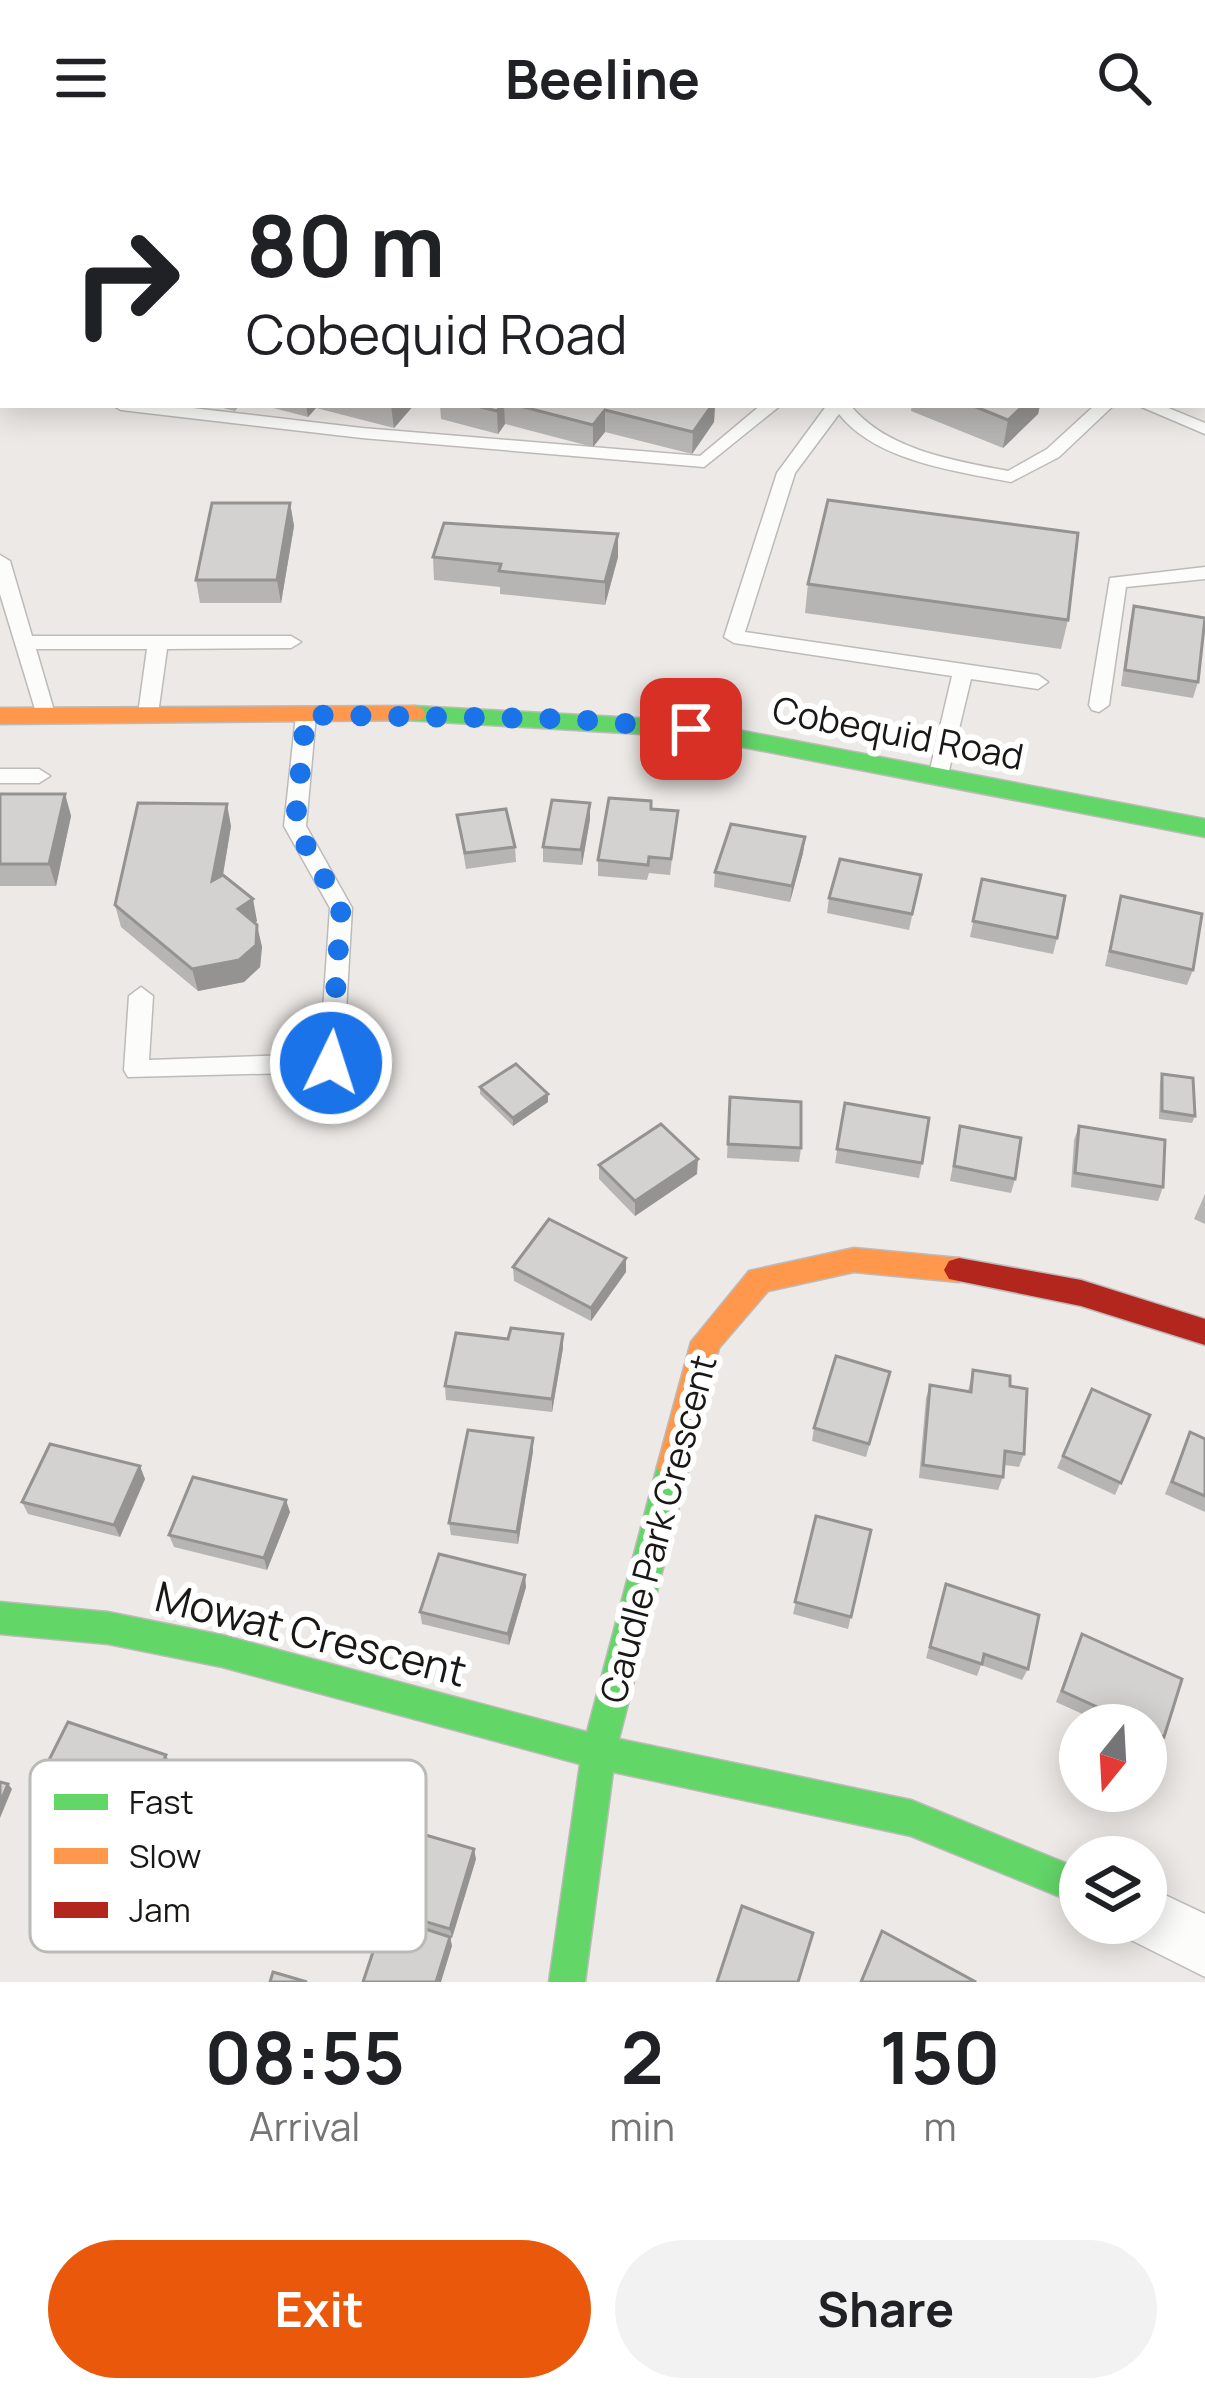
<!DOCTYPE html>
<style>
:root{--surface:#fff;--page:#f2f2f2;--text:#202124;--muted:#757577;--accent:#ea580c}
body{margin:0;font-family:Manrope,sans-serif;background:var(--page);color:var(--text);height:100vh;display:flex;flex-direction:column;font-size:45px;white-space:nowrap}
*{box-sizing:border-box;margin:0}
p{font-size:39px;color:var(--muted)}
.icon{flex:none;width:66px;height:66px;fill:none;stroke:currentColor;stroke-width:2;stroke-linecap:round;stroke-linejoin:round}
.map{position:relative;height:1826px;overflow:hidden}
.drawer{display:flex;flex-direction:column;background:var(--surface);flex:1}
.drawer>*{flex:none}
.guide{position:absolute;left:0px;top:0px;width:1206px;height:252px;box-shadow:0 6px 30px #0003;background:#fff;color:var(--text);overflow:hidden}
.needle{width:78px;rotate:198deg}
.fabs{position:absolute;left:1059px;top:1548px;display:grid;gap:24px}
.fabs a{display:grid;place-items:center;width:108px;height:108px;border-radius:50%;background:var(--surface);box-shadow:0 6px 30px #0003;font-size:60px}
.pin{position:absolute;display:grid;place-items:center;width:102px;height:102px;color:#fff;margin:-51px;border-radius:24px;box-shadow:0 6px 18px #0006}
.me{position:absolute;width:132px;margin:-66px;rotate:4deg;stroke-linejoin:round;filter:drop-shadow(0 0 9px #0008)}
.turn{display:flex;align-items:center;gap:42px;height:252px;padding:0 48px;font-size:54px}
.turn .icon{width:156px;height:156px;stroke-width:2.5}
.turn b{display:block;font-size:84px;line-height:102px}
.eta{display:flex;justify-content:space-evenly;align-items:center;height:204px;text-align:center}
.eta b{font-size:72px;font-weight:700;line-height:84px}
.cta{display:flex;gap:24px;margin-top:auto;padding:24px 48px}
.cta a{flex:1;height:138px;border-radius:72px;background:var(--accent);color:#fff;font-size:48px;font-weight:700;line-height:138px;text-align:center}
.cta a+a{background:var(--page);color:var(--text)}
header{display:flex;justify-content:space-between;align-items:center;height:156px;padding:0 48px;background:var(--surface);font-size:54px;font-weight:700}
.map>svg:first-child{display:block}
.lines{fill:none;stroke-linecap:round;stroke-linejoin:round}
.lane-casing{stroke:#bdbbb9;stroke-width:3}
.street-casing{stroke:#bdbbb9;stroke-width:3}
.fast-casing{stroke:#bdbbb9;stroke-width:3}
.slow-casing{stroke:#bdbbb9;stroke-width:3}
.jam-casing{stroke:#bdbbb9;stroke-width:3}
.lane{fill:#fcfcfb;fill-rule:evenodd}
.street{fill:#fcfcfb;fill-rule:evenodd}
.fast{fill:#63d668;fill-rule:evenodd}
.slow{fill:#ff974d;fill-rule:evenodd}
.jam{fill:#b3261e;fill-rule:evenodd}
.wall{fill:#b6b5b3}
.shaded-wall{fill:#949392}
.building{fill:#d4d2d0;stroke:#949392;stroke-width:3}
.route{stroke:#1a73e8;stroke-width:21;stroke-dasharray:0 37.8}
.labels{text-anchor:middle;stroke-width:12;stroke-linejoin:round;paint-order:stroke}
.street-label{font-size:36px;fill:#1a1816;stroke:#fff}
.near-street-label{font-size:42px;fill:#1a1816;stroke:#fff}
.key{fill:#fff;stroke:#babab9;stroke-width:3}
.key-label{font-size:33px;fill:#1a1816}
</style>
<header><svg class="icon" aria-label="menu" viewBox="0 0 24 24"><path d="M4 6h16M4 12h16M4 18h16"/></svg>Beeline<svg class="icon" aria-label="search" viewBox="0 0 24 24"><circle cx="10" cy="10" r="6"/><path d="M15 15l6 6"/></svg></header>
<div class="map">
<svg width="1205" height="1826" viewBox="0 0 1205 1826">
<rect width="100%" height="100%" fill="#ece9e6"/>
<g class="lines">
<g class="lane-casing">
<g id="lane">
<polygon points="375,0 393,0 373,3"/>
<polygon points="584,0 612,0 614,3 586,3"/>
<polygon points="1189,0 1205,0 1205,4 1187,3"/>
<polygon points="1203,153 1205,153 1203,164"/>
<polygon points="112,249 167,249 362,272 700,300 761,249 781,249 704,311 362,282 121,254"/>
<path d="M827,249H850C886,294 955,305 1008,315L1047,293L1095,249H1114L1059,301L1011,326C955,315 876,305 839,258L795,317L745,476L1038,519L1048,526L1038,533L971,523L946,627L939,629L928,622L952,520L734,487L724,481L777,317Z"/>
<polygon points="1137,249 1161,249 1205,267 1205,278"/>
<polygon points="0,399 10,405 32,480 291,480 301,486 291,492 167,493 158,558 148,565 138,558 147,493 36,493 55,558 45,565 38,563 0,438"/>
<polygon points="1205,411 1205,423 1126,431 1109,549 1099,556 1092,554 1089,549 1110,422"/>
<polygon points="306,552 316,559 306,670 352,752 343,907 339,914 331,916 128,921 124,914 129,840 141,831 153,840 149,904 320,898 330,752 284,670 296,559"/>
<polygon points="0,613 39,613 50,620 39,627 0,627"/>
</g>
</g>
<g class="street-casing">
<polygon id="street" points="1146,1730 1205,1758 1205,1821 1125,1781 1119,1767 1146,1767"/>
</g>
<g class="fast-casing">
<g id="fast">
<polygon points="863,0 892,0 895,3 866,3"/>
<polygon points="974,0 1003,0 1006,3 977,3"/>
<rect x="1203" y="65" width="2" height="10"/>
<polygon points="414,550 691,565 1205,663 1205,681 691,581 406,564 402,558 406,552"/>
<polygon points="673,1297 684,1301 689,1311 619,1583 911,1644 1080,1713 1080,1749 911,1680 613,1616 585,1826 549,1826 580,1608 222,1511 108,1488 0,1478 0,1446 108,1456 222,1479 587,1576 657,1311 662,1301"/>
</g>
</g>
<g class="slow-casing">
<g id="slow">
<polygon points="414,550 422,552 426,558 422,564 0,568 0,552"/>
<polygon points="854,1092 959,1102 969,1105 974,1114 969,1123 959,1126 854,1116 768,1135 719,1192 684,1321 673,1325 662,1321 657,1311 691,1186 749,1115"/>
</g>
</g>
<g class="jam-casing">
<polygon id="jam" points="959,1102 1081,1124 1205,1163 1205,1189 1081,1150 949,1123 944,1114 949,1105"/>
</g>
<use href="#lane" class="lane"/>
<use href="#street" class="street"/>
<use href="#fast" class="fast"/>
<use href="#slow" class="slow"/>
<use href="#jam" class="jam"/>
</g>
<g class="wall">
<polygon points="211,249 240,249 235,255"/>
<polygon points="262,249 414,249 394,272 316,252 308,261"/>
<polygon points="440,249 715,249 714,266 692,298 605,276 593,291 505,268 498,278 441,263"/>
<polygon points="912,249 1040,249 1038,258 1003,292 911,255"/>
<polygon points="290,347 294,370 281,447 200,447 196,424"/>
<polygon points="618,378 618,401 605,449 500,438 500,431 434,424 433,401"/>
<polygon points="808,428 1068,464 1061,493 805,457"/>
<polygon points="1134,450 1198,526 1193,542 1121,530 1130,466"/>
<polygon points="0,638 65,638 71,660 56,730 0,730"/>
<polygon points="651,653 678,655 670,719 649,717 647,724 598,720 598,704"/>
<polygon points="457,659 515,691 516,706 466,713"/>
<polygon points="590,663 582,709 543,706 543,691"/>
<polygon points="231,670 223,719 257,765 255,767 262,791 260,811 244,826 198,835 121,771 115,749"/>
<polygon points="805,681 803,697 790,746 714,731 715,716"/>
<polygon points="921,719 909,774 827,757 829,742"/>
<polygon points="982,723 1057,782 1053,798 970,781"/>
<polygon points="1121,740 1193,814 1187,829 1105,810"/>
<polygon points="1162,918 1195,960 1192,967 1159,963 1160,926"/>
<polygon points="480,931 548,938 548,946 513,970 480,938"/>
<polygon points="730,941 801,992 799,1006 727,1002"/>
<polygon points="845,947 922,1007 919,1022 835,1007"/>
<polygon points="960,970 1015,1023 1011,1037 950,1025"/>
<polygon points="1079,970 1163,1031 1158,1045 1071,1031 1074,984"/>
<polygon points="599,1009 697,1018 635,1060 599,1023"/>
<polygon points="1205,1038 1205,1068 1194,1063"/>
<polygon points="513,1111 626,1116 591,1165 514,1125"/>
<polygon points="508,1183 563,1192 552,1256 446,1244 445,1230"/>
<polygon points="973,1214 1010,1230 1024,1298 1019,1311 1004,1309 1003,1321 998,1334 919,1322 926,1242 930,1229 968,1235"/>
<polygon points="890,1216 866,1301 812,1285 814,1272"/>
<polygon points="1092,1233 1150,1259 1115,1339 1057,1312"/>
<polygon points="1190,1276 1205,1283 1205,1356 1165,1338"/>
<polygon points="533,1295 518,1388 451,1379 449,1367"/>
<polygon points="145,1323 120,1381 28,1358 22,1346"/>
<polygon points="290,1356 267,1414 174,1391 169,1379"/>
<polygon points="816,1360 871,1374 848,1473 793,1458"/>
<polygon points="946,1428 1028,1513 1022,1524 981,1509 977,1520 926,1502"/>
<polygon points="526,1431 509,1489 422,1468 420,1456"/>
<polygon points="1082,1478 1164,1581 1157,1592 1146,1587 1146,1569 1107,1569 1056,1546"/>
<polygon points="171,1610 139,1680 40,1646 33,1636"/>
<polygon points="276,1628 280,1638 273,1658 301,1666 305,1675 288,1720 172,1685 167,1675"/>
<polygon points="476,1703 452,1782 450,1781 452,1790 384,1762 346,1750 343,1741"/>
</g>
<g class="shaded-wall">
<polygon points="306,249 315,249 316,252 308,261"/>
<polygon points="392,249 414,249 394,272 391,250"/>
<polygon points="502,249 504,249 505,268 498,278 497,255"/>
<polygon points="712,249 715,249 714,266 692,298 693,276"/>
<polygon points="1024,249 1040,249 1038,258 1003,292 1008,264"/>
<polygon points="605,254 605,276 593,291 593,269"/>
<polygon points="290,347 294,370 281,447 277,424"/>
<polygon points="618,378 618,401 605,449 605,426"/>
<polygon points="65,638 71,660 56,730 49,708"/>
<polygon points="590,647 590,663 582,709 581,694"/>
<polygon points="227,648 231,670 218,748 212,725"/>
<polygon points="805,681 803,697 790,746 792,730"/>
<polygon points="253,743 257,765 243,775 238,753"/>
<polygon points="257,769 262,791 260,811 244,826 198,835 192,813"/>
<polygon points="548,938 548,946 513,970 513,962"/>
<polygon points="698,1003 697,1018 635,1060 635,1045"/>
<polygon points="626,1102 626,1116 591,1165 591,1152"/>
<polygon points="563,1178 563,1192 552,1256 552,1243"/>
<polygon points="533,1282 533,1295 518,1388 517,1376"/>
<polygon points="140,1310 145,1323 120,1381 114,1369"/>
<polygon points="286,1344 290,1356 267,1414 264,1402"/>
<polygon points="525,1419 526,1431 509,1489 508,1478"/>
<polygon points="166,1599 171,1610 139,1680 133,1671"/>
<polygon points="8,1628 12,1633 0,1662 0,1647"/>
<polygon points="276,1628 280,1638 270,1665 266,1656"/>
<polygon points="301,1666 305,1675 288,1720 284,1711"/>
<polygon points="474,1693 476,1703 452,1782 450,1773"/>
<polygon points="450,1781 452,1790 441,1826 436,1826"/>
</g>
<g class="building">
<polygon points="396,0 576,0 590,3 409,3"/>
<polygon points="473,249 502,249 497,255"/>
<polygon points="516,249 712,249 693,276 605,254 593,269"/>
<polygon points="971,249 1024,249 1008,264"/>
<polygon points="828,344 1078,377 1068,464 808,428"/>
<polygon points="212,347 290,347 277,424 196,424"/>
<polygon points="444,367 618,378 605,426 499,415 501,408 433,401"/>
<polygon points="1134,450 1205,462 1198,526 1125,514"/>
<polygon points="0,638 65,638 49,708 0,708"/>
<polygon points="609,642 651,645 651,653 678,655 671,703 649,701 648,709 598,704"/>
<polygon points="552,644 590,647 581,694 543,691"/>
<polygon points="138,647 227,648 212,725 223,719 253,743 238,753 257,769 256,789 239,804 192,813 115,749"/>
<polygon points="506,653 515,691 465,697 457,659"/>
<polygon points="731,668 805,681 792,730 715,716"/>
<polygon points="840,703 921,719 912,758 829,742"/>
<polygon points="982,723 1065,740 1057,782 973,765"/>
<polygon points="1121,740 1202,758 1193,814 1110,795"/>
<polygon points="516,908 548,938 513,962 480,931"/>
<polygon points="1162,918 1193,922 1195,960 1162,955"/>
<polygon points="730,941 801,946 801,992 728,988"/>
<polygon points="845,947 929,962 922,1007 837,993"/>
<polygon points="661,968 698,1003 635,1045 599,1009"/>
<polygon points="960,970 1021,982 1015,1023 954,1010"/>
<polygon points="1079,970 1165,984 1163,1031 1075,1017"/>
<polygon points="549,1063 626,1102 591,1152 513,1111"/>
<polygon points="511,1172 563,1178 552,1243 445,1230 456,1177 508,1183"/>
<polygon points="836,1200 890,1216 869,1288 814,1272"/>
<polygon points="973,1214 1010,1220 1010,1230 1027,1233 1024,1298 1005,1295 1003,1321 923,1309 930,1229 971,1236"/>
<polygon points="1092,1233 1150,1259 1121,1327 1063,1300"/>
<polygon points="468,1274 533,1282 517,1376 449,1367"/>
<polygon points="1190,1276 1205,1283 1205,1340 1172,1326"/>
<polygon points="50,1288 140,1310 114,1369 22,1346"/>
<polygon points="193,1321 286,1344 264,1402 169,1379"/>
<polygon points="816,1360 871,1374 851,1461 795,1446"/>
<polygon points="439,1398 525,1419 508,1478 420,1456"/>
<polygon points="946,1428 1039,1459 1028,1513 984,1498 982,1508 930,1491"/>
<polygon points="1082,1478 1182,1523 1164,1581 1146,1573 1146,1569 1137,1569 1062,1535"/>
<polygon points="68,1566 166,1599 133,1671 33,1636"/>
<polygon points="0,1626 8,1628 0,1647"/>
<polygon points="370,1663 474,1693 450,1773 343,1741"/>
<polygon points="742,1750 813,1777 798,1826 717,1826"/>
<polygon points="385,1760 450,1781 436,1826 363,1826"/>
<polygon points="882,1775 976,1826 861,1826"/>
<polygon points="273,1816 307,1826 270,1826"/>
</g>
<g class="lines">
<polyline class="route" points="331,907 341,752 295,670 306,559 571,563 691,573"/>
</g>
<g class="labels">
<g class="street-label">
<text transform="translate(898 577) rotate(11)" y="13">Cobequid Road</text>
<text transform="translate(658 1373) rotate(-75)" y="13">Caudle Park Crescent</text>
</g>
<g class="near-street-label">
<text transform="translate(311 1478) rotate(14)" y="15">Mowat Crescent</text>
</g>
</g>
<rect x="30" y="1604" width="396" height="192" rx="18" class="key"/>
<rect x="54" y="1638" width="54" height="16" fill="#63d668"/>
<rect x="54" y="1692" width="54" height="16" fill="#ff974d"/>
<rect x="54" y="1746" width="54" height="16" fill="#b3261e"/>
<g class="key-label">
<text x="129" y="1658">Fast</text>
<text x="129" y="1712">Slow</text>
<text x="129" y="1766">Jam</text>
</g>
</svg>
<div class="fabs">
<a><svg class="needle" viewBox="-14 -14 28 28"><path d="M0-13l5 13h-10z" fill="#e53935"/><path d="M0 13l5-13h-10z" fill="#757577"/></svg></a>
<a><svg class="icon" aria-label="layers" viewBox="0 0 24 24"><path d="M12 4l9 5-9 5-9-5zM3 14l9 5 9-5"/></svg></a>
</div>
<div class="pin" style="left:691px;top:573px;background:#d93025"><svg class="icon" aria-label="arrive" viewBox="0 0 24 24"><path d="M6 21V4h12l-3 4 3 4H6"/></svg></div>
<svg class="me" style="left:331px;top:907px" viewBox="-20 -20 40 40"><circle r="17" fill="#1a73e8" stroke="#fff" stroke-width="3"/><path d="M0-11L8 9 0 5-8 9z" fill="#fff"/></svg>
<div class="guide">
<div class="turn"><svg class="icon" aria-label="right" viewBox="0 0 24 24"><path d="M7 20v-9h11M14 6l5 5-5 5"/></svg><div><b>80 m</b>Cobequid Road</div></div>
</div>
</div>
<section class="drawer">
<div class="eta">
<div><b>08:55</b><p>Arrival</p></div>
<div><b>2</b><p>min</p></div>
<div><b>150</b><p>m</p></div>
</div>
<div class="cta"><a>Exit</a><a>Share</a></div>
</section>
